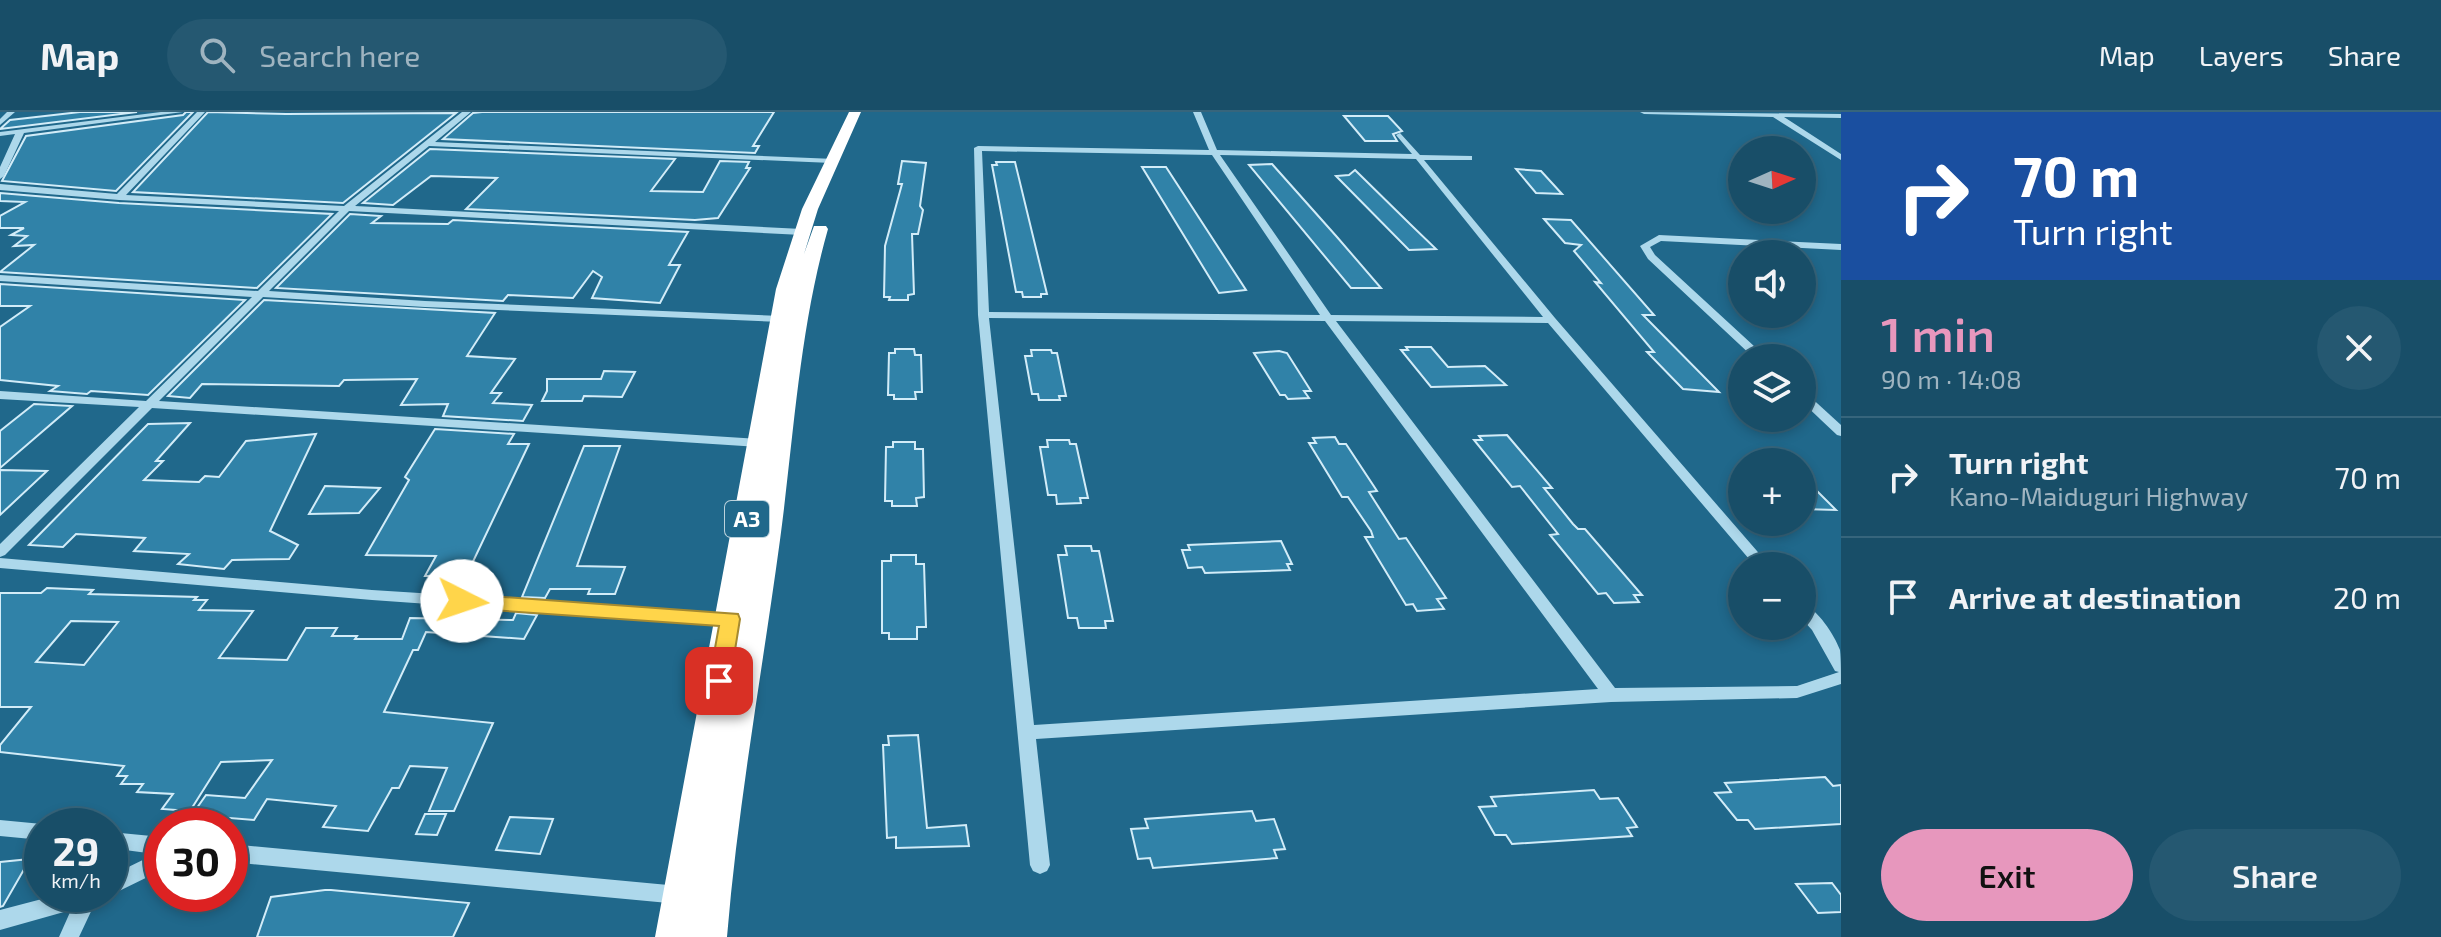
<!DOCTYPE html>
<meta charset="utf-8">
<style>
:root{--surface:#184e68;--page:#255871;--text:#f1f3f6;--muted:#9fb4c0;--line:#36657c;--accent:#e797bd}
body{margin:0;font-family:"Exo 2",sans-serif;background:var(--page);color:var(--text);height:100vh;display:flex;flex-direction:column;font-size:30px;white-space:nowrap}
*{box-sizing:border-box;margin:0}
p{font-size:26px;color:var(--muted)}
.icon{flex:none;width:44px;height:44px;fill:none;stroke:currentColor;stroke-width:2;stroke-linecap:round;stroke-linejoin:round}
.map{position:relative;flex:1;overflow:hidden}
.details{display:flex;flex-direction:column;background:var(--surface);width:600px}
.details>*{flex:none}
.guide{background:#1a4fa0;color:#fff;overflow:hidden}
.needle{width:52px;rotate:87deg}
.fabs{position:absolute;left:1728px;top:24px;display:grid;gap:16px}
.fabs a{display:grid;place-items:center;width:88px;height:88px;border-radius:50%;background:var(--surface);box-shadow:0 4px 12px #0003,0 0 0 2px var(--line);font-size:40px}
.speed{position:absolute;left:24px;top:696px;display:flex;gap:16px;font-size:40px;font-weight:700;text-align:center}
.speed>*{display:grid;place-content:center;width:104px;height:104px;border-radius:50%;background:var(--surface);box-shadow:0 4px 12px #0003,0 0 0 2px var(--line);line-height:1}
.speed small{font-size:20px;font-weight:400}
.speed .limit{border:12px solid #d22;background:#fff;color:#111}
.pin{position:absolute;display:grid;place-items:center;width:68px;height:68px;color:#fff;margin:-34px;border-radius:16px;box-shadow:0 4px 12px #0006}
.me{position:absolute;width:88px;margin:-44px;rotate:94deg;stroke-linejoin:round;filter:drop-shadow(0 0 6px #0008)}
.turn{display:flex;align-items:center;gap:28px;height:168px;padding:0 40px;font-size:36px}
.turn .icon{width:104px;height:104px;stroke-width:2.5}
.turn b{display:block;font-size:56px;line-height:68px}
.round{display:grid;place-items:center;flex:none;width:84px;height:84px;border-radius:42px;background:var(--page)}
.summary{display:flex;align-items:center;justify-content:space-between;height:136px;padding:0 40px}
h1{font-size:48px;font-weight:600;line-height:60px;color:var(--accent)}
.cta{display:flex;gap:16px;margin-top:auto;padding:16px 40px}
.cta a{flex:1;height:92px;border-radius:48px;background:var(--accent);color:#111;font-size:32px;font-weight:600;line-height:92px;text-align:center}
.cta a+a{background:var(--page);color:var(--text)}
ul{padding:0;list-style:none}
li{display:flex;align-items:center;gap:24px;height:120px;padding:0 40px;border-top:2px solid var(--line)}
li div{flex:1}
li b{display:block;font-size:30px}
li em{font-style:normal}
header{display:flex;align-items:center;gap:48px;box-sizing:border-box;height:112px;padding:0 40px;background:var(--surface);border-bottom:2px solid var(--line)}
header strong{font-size:38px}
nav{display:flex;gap:44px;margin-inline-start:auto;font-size:28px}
.search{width:560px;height:72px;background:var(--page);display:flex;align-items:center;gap:20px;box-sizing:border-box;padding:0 28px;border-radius:44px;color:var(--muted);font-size:30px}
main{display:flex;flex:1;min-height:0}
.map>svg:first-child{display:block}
.building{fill:#3082a8;stroke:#d2ecf8;stroke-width:2;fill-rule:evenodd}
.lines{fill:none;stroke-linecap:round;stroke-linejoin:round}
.minor{fill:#add8eb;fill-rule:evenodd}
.highway{fill:#fff;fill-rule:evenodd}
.route{fill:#ffd54a;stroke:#a68a30;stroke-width:2}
.labels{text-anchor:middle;stroke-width:8;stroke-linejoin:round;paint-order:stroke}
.shield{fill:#20688b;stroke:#bcd2dc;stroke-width:2}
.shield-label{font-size:22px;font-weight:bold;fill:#fff}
</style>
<header>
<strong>Map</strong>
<div class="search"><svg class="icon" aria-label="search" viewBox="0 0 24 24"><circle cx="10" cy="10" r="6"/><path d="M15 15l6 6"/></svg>Search here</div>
<nav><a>Map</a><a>Layers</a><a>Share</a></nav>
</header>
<main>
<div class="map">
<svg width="1841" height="825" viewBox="0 0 1841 825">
<rect width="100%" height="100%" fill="#20688b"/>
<g class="building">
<polygon points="80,0 137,0 0,17 10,8"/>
<polygon points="186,0 193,0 116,79 2,69 26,24 183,3"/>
<polygon points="208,0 286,2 456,1 343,91 133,80"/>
<polygon points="482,0 774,0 753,34 759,34 755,41 443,27 473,1"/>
<polygon points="1344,4 1388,4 1402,19 1393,22 1397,29 1365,29"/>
<polygon points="430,37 675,47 651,79 703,80 720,49 749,50 746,56 750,56 718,106 695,108 466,97 497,66 431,64 393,93 363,91"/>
<polygon points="902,49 926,51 920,94 923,98 918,122 912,122 914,182 908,183 908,188 889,188 890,185 884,185 885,134 902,72 898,72"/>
<polygon points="996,50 1015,50 1047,182 1041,182 1041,185 1023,185 1022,180 1016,180 992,53 997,53"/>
<polygon points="1272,52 1337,125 1381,176 1351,176 1249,53"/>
<polygon points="1142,55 1166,55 1246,178 1219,181"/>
<polygon points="1516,57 1541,59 1562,82 1536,81"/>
<polygon points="1355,58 1410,112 1436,137 1409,138 1336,64 1349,63"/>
<polygon points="0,81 119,91 332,102 257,176 0,160 34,133 14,134 27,124 11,123 24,116 0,116 0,104 25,90 0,89"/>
<polygon points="350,102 381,104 372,111 448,112 453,108 688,120 669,153 680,153 660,191 592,186 602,165 593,159 573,186 508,183 503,189 276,176"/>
<polygon points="1544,107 1571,108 1654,203 1643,203 1719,280 1683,277 1647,240 1654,240 1595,170 1601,171 1574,139 1581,133 1565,131"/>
<polygon points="0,172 245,188 148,283 91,279 87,282 50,279 58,274 0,268 0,215 30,194 0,194"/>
<polygon points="264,188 495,201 467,244 515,247 491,281 501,281 493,291 532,293 523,309 443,304 448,292 401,293 417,267 344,268 339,274 202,272 190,286 168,284"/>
<polygon points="1406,235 1431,235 1448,255 1485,254 1506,273 1431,275 1401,238 1408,238"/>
<polygon points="895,237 914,237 915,243 921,243 922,280 915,280 916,287 894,287 894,283 888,283 889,241 895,241"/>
<polygon points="1031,238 1051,238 1052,241 1057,241 1066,284 1059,284 1060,288 1039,288 1038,282 1032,282 1025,244 1032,244"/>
<polygon points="1279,239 1287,241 1311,279 1304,279 1309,286 1288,287 1285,283 1280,283 1254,241"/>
<polygon points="604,259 635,260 622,285 584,284 582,289 542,289 547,279 547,267 601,267"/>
<polygon points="34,292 72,294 0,356 0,319"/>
<polygon points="190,311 156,349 163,349 144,368 199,370 205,364 219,365 246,329 316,322 270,419 298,433 289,447 232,448 224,457 178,452 189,442 134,439 145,426 76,422 63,435 29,433 148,312"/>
<polygon points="435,317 514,322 508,332 529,332 469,458 450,458 447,464 425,464 436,444 366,443 409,368 405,365"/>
<polygon points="1507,323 1552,376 1544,376 1573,412 1578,417 1585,417 1642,483 1634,483 1639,490 1614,491 1606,481 1598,482 1550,423 1558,422 1520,374 1512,375 1474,328 1482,328 1479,324"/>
<polygon points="1335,325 1339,332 1346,332 1377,379 1369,380 1374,388 1399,427 1406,426 1446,486 1437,487 1444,497 1417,499 1413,492 1406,493 1365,425 1373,425 1371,419 1348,385 1342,385 1309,331 1316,331 1313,326"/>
<polygon points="1047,328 1069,328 1070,332 1076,332 1088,386 1080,386 1081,391 1057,392 1056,383 1048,383 1040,335 1048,335"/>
<polygon points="893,330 915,330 915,337 923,337 924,385 916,386 917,394 892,394 892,389 885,389 886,335 893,335"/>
<polygon points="584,334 620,334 577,454 625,455 615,482 588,482 590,477 550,477 545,486 522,485"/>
<polygon points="0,358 47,359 0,403"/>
<polygon points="1802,364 1836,398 1802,397"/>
<polygon points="325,374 380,376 359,401 309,402"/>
<polygon points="1281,429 1292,452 1287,452 1290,458 1205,461 1202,455 1188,456 1182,438 1190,438 1188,433"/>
<polygon points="1065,434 1091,434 1092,439 1099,439 1113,509 1105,509 1106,516 1079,516 1077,506 1068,506 1058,443 1067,443"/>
<polygon points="891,443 916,443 916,452 924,452 926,515 917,515 917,527 889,527 889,521 882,521 882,449 891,449"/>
<path d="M47,476L93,478L89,482L197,485L194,488H207L199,498L253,499L219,546L287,548L306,516H337L332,524H357L355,527H402L410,506L513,508L516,501L537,503L524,527L426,520L418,538H413L384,600L493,611L454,699H429L447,656L410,654L399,676H392L368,719L323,715L336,694L267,687L254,708L192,703L206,683L245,686L272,648L221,650L190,699L162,697L173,682L137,680L143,672H121L127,664H117L124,654L0,640V633L31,595H0V481H41ZM71,509L118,510L84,553L36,550Z"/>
<polygon points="918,623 927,716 966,713 969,734 896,736 896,725 887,726 883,633 889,633 888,624"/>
<polygon points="1825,665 1833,674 1841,673 1841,712 1755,717 1748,708 1737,708 1715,681 1731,680 1725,671"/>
<polygon points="1594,678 1600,687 1618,686 1637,715 1627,716 1632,724 1512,732 1506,723 1495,723 1479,695 1496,694 1491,685"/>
<polygon points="1252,699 1256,709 1274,707 1285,737 1274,738 1277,746 1153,756 1150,746 1138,747 1131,717 1148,716 1145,707"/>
<polygon points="425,702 446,702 437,723 416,722"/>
<polygon points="510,705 553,707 540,742 496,738"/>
<polygon points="30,747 3,794 0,795 0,750"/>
<polygon points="1832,771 1841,783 1841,800 1818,801 1796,772"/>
<polygon points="325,778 331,778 469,791 453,825 257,825 271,785"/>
</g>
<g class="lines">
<g class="minor">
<polygon points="7,0 15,0 0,13 0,7"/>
<polygon points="161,0 183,0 24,21 4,64 0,67 0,55 15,22 0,24 0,20"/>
<polygon points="197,0 205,0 126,83 344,94 462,0 471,0 435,30 835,47 836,49 832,51 429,34 355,94 802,117 807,120 802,123 349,99 269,179 425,189 781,204 786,207 781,210 425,195 263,185 159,289 759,327 765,331 759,335 152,296 5,443 0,445 0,432 139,295 0,287 0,279 146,289 252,185 0,169 0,163 258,179 339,99 119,88 0,78 0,72 117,82"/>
<path d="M1193,0H1201L1217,38L1412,42L1396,23L1400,21L1420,43L1472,44V48H1424L1555,206L1770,454H1755L1548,211L1336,209L1615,576L1797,574L1839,560L1835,559L1812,518L1802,507V491C1818,498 1834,522 1840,538C1841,548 1841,562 1841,572L1797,586L1611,590L1036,627L1050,753L1047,759L1040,762L1033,759L1030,753L978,203L974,36L978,34L1209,38ZM982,39L1212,43L1320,203L989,200ZM1220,43L1416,47L1543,205L1331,203ZM989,206L1325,209L1598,577L1034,613Z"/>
<polygon points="1640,0 1841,2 1841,6 1784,5 1841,42 1841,48 1773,5 1644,2"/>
<polygon points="1659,123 1841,132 1841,138 1661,129 1650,135 1655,143 1767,246 1754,246 1648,147 1640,134"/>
<polygon points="1802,280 1806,281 1841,313 1841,324 1837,323 1802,290"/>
<polygon points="0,446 372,478 730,501 735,503 738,507 735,511 730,513 372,488 0,456"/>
<polygon points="0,708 42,712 48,714 42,714 42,728 0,724"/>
<polygon points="110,720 162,725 162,758 117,780 110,783 107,782 110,782 110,764 155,742 110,736"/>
<polygon points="230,732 679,774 686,776 689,783 686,790 679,792 230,750"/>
<polygon points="61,782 105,782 102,788 95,791 79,825 59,825 71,798 0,818 0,798"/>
</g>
<path class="highway" d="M849,0H861L818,97L804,142L814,114H826L828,117C799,219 794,324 780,428C762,561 738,692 727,825H691L693,807L691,825H655L776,177L802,97Z"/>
</g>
<polygon class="route" points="462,482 738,502 740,507 730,569 727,575 719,577 712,575 709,569 719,514 462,496 452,489"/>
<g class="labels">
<rect class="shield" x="725" y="389" width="44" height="36" rx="6"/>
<g class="shield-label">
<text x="747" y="415">A3</text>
</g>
</g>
</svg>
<div class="fabs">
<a><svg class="needle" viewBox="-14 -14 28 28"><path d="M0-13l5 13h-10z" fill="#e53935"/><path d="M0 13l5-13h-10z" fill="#9fb4c0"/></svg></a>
<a><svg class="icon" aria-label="sound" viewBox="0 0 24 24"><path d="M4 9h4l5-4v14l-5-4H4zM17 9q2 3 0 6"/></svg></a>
<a><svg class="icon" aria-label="layers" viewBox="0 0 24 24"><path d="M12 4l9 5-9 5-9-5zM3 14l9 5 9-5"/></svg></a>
<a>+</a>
<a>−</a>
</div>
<div class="speed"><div>29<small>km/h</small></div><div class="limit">30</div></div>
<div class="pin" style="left:719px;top:569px;background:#d93025"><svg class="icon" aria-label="arrive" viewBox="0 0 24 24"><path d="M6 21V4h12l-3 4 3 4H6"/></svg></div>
<svg class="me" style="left:462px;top:489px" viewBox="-20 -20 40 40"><circle r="19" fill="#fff"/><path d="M0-13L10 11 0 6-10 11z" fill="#ffd54a"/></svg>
</div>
<section class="details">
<div class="guide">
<div class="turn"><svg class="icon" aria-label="right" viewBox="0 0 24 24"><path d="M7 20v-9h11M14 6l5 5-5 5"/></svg><div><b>70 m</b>Turn right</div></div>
</div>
<div class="summary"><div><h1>1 min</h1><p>90 m · 14:08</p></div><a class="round"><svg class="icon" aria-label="close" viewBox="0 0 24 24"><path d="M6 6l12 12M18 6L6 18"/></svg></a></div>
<ul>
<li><svg class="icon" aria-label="right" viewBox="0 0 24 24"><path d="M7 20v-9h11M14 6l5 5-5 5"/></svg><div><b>Turn right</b><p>Kano-Maiduguri Highway</p></div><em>70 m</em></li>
<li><svg class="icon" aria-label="arrive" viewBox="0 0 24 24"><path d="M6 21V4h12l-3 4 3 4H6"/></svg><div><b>Arrive at destination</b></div><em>20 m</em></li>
</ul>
<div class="cta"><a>Exit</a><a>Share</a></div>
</section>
</main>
